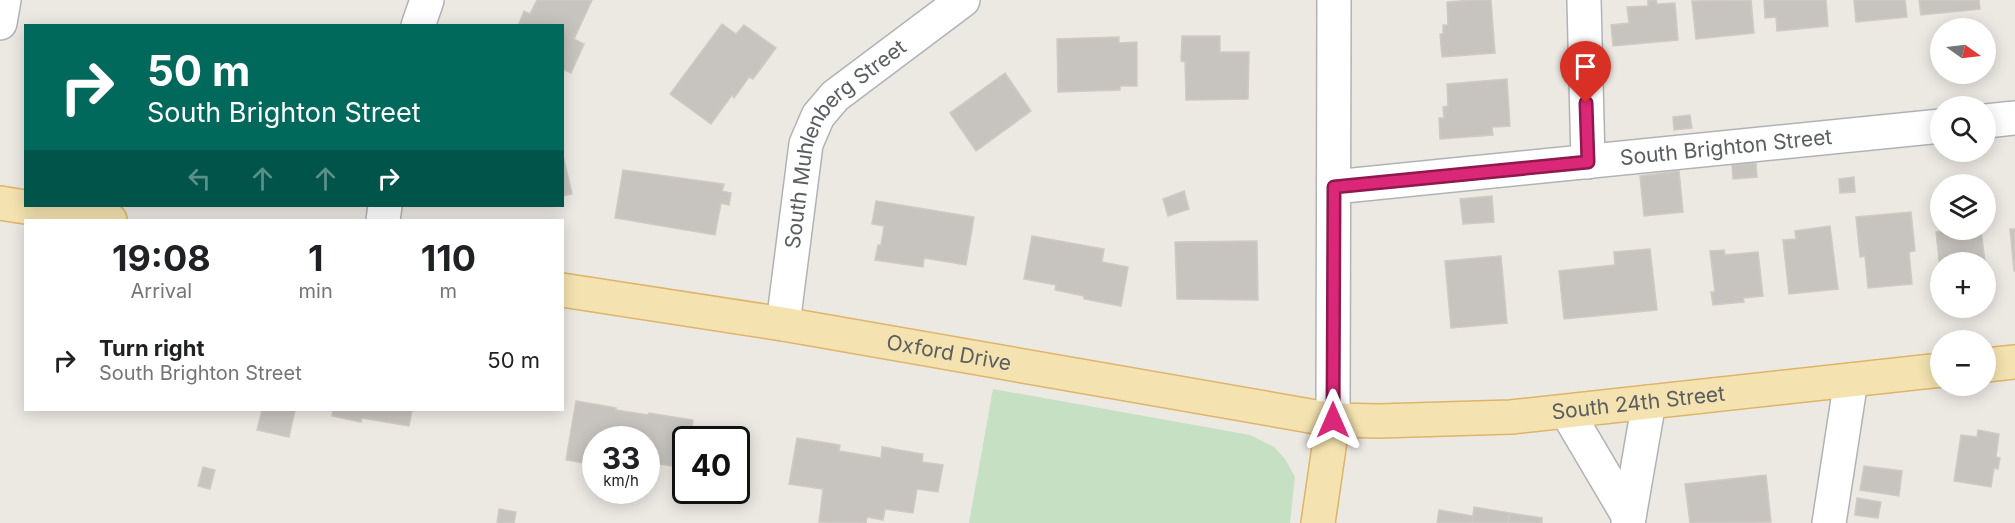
<!DOCTYPE html>
<meta charset="utf-8">
<style>
:root{--surface:#fff;--page:#f6f6f6;--text:#202124;--muted:#757577}
body{margin:0;font-family:Inter,sans-serif;background:var(--page);color:var(--text);height:100vh;display:flex;flex-direction:column;font-size:22px;white-space:nowrap}
*{box-sizing:border-box;margin:0}
p{font-size:20px;color:var(--muted)}
.icon{flex:none;width:33px;height:33px;fill:none;stroke:currentColor;stroke-width:2;stroke-linecap:round;stroke-linejoin:round}
.map{position:relative;flex:1;overflow:hidden}
.drawer{position:absolute;left:24px;top:219px;width:540px;height:192px;display:flex;flex-direction:column;background:var(--surface);border-radius:0px;box-shadow:0 3px 15px #0003}
.drawer>*{flex:none}
.top-card{position:absolute;left:24px;top:24px;width:540px;height:183px;border-radius:0px;box-shadow:0 3px 15px #0003;background:#00695c;color:#fff;overflow:hidden}
.needle{width:39px;rotate:104deg}
.fabs{position:absolute;left:1930px;top:18px;display:grid;gap:12px}
.fabs a{display:grid;place-items:center;width:66px;height:66px;border-radius:50%;background:var(--surface);box-shadow:0 3px 15px #0003;font-size:30px}
.speed{position:absolute;left:582px;top:426px;display:flex;gap:12px;font-size:30px;font-weight:700;text-align:center}
.speed>*{display:grid;place-content:center;width:78px;height:78px;border-radius:50%;background:var(--surface);box-shadow:0 3px 15px #0003;line-height:1}
.speed small{font-size:15px;font-weight:400}
.speed .limit{border:3px solid #111;border-radius:9px;background:#fff;color:#111}
.pin{position:absolute;display:grid;place-items:center;width:51px;height:51px;color:#fff;margin:-62px -26px;border-radius:50% 50% 50% 0;rotate:-45deg;box-shadow:0 0 6px #0007}
.pin .icon{rotate:45deg}
.me{position:absolute;width:66px;margin:-33px;rotate:0deg;stroke-linejoin:round;filter:drop-shadow(0 0 4px #0008)}
.turn{display:flex;align-items:center;gap:21px;height:126px;padding:0 24px;font-size:27px}
.turn .icon{width:78px;height:78px;stroke-width:2.5}
.turn b{display:block;font-size:42px;line-height:51px}
.lanes{display:flex;align-items:center;height:57px;padding:0 24px;background:#0003;justify-content:center;gap:30px;direction:ltr}
.lanes .off{opacity:.35}
.eta{display:flex;justify-content:space-evenly;align-items:center;height:102px;text-align:center}
.eta b{font-size:36px;font-weight:700;line-height:42px}
ul{padding:0;list-style:none}
li{display:flex;align-items:center;gap:18px;height:78px;padding:0 24px}
li div{flex:1}
li b{display:block;font-size:22px}
li em{font-style:normal}
.map>svg:first-child{display:block}
.green{fill:#c5e0c2}
.building{fill:#c7c4bf;stroke:#cfcac2;stroke-width:1.5}
.lines{fill:none;stroke-linecap:round;stroke-linejoin:round}
.minor-casing{stroke:#b0b3b6;stroke-width:36}
.major-casing{stroke:#deb469;stroke-width:36}
.minor{stroke:#fff;stroke-width:33}
.major{stroke:#f4e3b0;stroke-width:33}
.route-casing{stroke:#8e194d;stroke-width:15}
.route{stroke:#db2777;stroke-width:10}
.labels{text-anchor:middle;stroke-width:5;stroke-linejoin:round;paint-order:stroke}
.street-label{font-size:21px;fill:#5b5e61;stroke:#fff}
</style>
<div class="map">
<svg width="2015" height="523" viewBox="0 0 2015 523">
<rect width="100%" height="100%" fill="#ece9e3"/>
<polygon class="green" points="993,389 1250,435 1274,447 1285,459 1295,477 1290,523 969,523"/>
<g class="building">
<polygon points="537,0 592,0 574,39 584,44 571,73 562,69 562,26 518,26 524,11 530,14"/>
<polygon points="1473,0 1491,0 1495,53 1442,57 1440,34 1443,34 1443,25 1448,25 1447,2"/>
<polygon points="1648,0 1656,0 1657,4 1675,3 1678,40 1613,46 1611,25 1629,23 1627,7 1648,6"/>
<polygon points="1751,0 1754,33 1696,39 1692,1"/>
<polygon points="1764,0 1826,0 1828,26 1777,31 1776,17 1765,18"/>
<polygon points="1854,0 1905,0 1907,17 1856,22"/>
<polygon points="1919,0 1979,0 1980,9 1921,15"/>
<polygon points="722,24 736,34 744,25 776,48 753,79 749,77 734,98 732,95 711,124 670,94"/>
<polygon points="1182,36 1220,36 1220,52 1249,52 1248,99 1186,100 1185,62 1181,61"/>
<polygon points="1119,37 1119,43 1137,42 1137,86 1120,86 1120,90 1058,92 1057,39"/>
<polygon points="1005,73 1031,111 976,151 950,113"/>
<polygon points="1507,79 1510,126 1492,127 1493,135 1440,139 1439,118 1444,118 1443,107 1448,106 1447,84"/>
<polygon points="1690,115 1692,128 1674,130 1673,117"/>
<polygon points="562,151 572,194 562,196"/>
<polygon points="1756,163 1757,177 1733,179 1732,165"/>
<polygon points="623,170 724,184 722,191 731,193 729,205 721,203 715,235 615,218"/>
<polygon points="1679,171 1683,212 1644,216 1640,176"/>
<polygon points="1854,177 1855,192 1840,193 1839,179"/>
<polygon points="1184,191 1189,209 1168,216 1163,199"/>
<polygon points="1492,196 1494,222 1463,224 1460,199"/>
<polygon points="876,201 974,217 966,265 924,258 923,267 875,260 878,245 881,245 884,226 872,224"/>
<polygon points="1911,212 1915,251 1909,252 1912,284 1868,288 1865,256 1860,257 1856,217"/>
<polygon points="1830,226 1838,289 1789,294 1783,240 1796,239 1795,231"/>
<polygon points="2010,229 2015,229 2015,271 2014,271"/>
<polygon points="1945,230 1981,230 1985,262 1941,262 1941,278 1936,232"/>
<polygon points="1032,236 1104,249 1102,262 1128,267 1121,306 1084,299 1084,296 1055,290 1056,285 1024,279"/>
<polygon points="1257,241 1258,300 1177,299 1175,242"/>
<polygon points="1650,249 1657,310 1564,319 1559,271 1615,265 1614,252"/>
<polygon points="1724,250 1725,255 1758,252 1763,296 1743,298 1744,302 1713,305 1711,292 1715,292 1710,251"/>
<polygon points="1501,256 1507,323 1451,328 1445,261"/>
<polygon points="576,401 616,408 616,410 648,415 649,413 693,420 690,440 686,440 686,468 646,462 646,440 596,440 596,465 566,460"/>
<polygon points="262,410 295,410 289,437 257,430"/>
<polygon points="333,410 412,410 409,426 362,418 361,422 332,416"/>
<polygon points="1978,430 1999,434 1996,457 2000,458 1998,469 1994,468 1991,487 1954,481 1961,435 1977,437"/>
<polygon points="797,438 840,445 839,451 881,458 882,447 923,454 922,462 943,465 938,492 917,489 913,513 885,509 883,520 867,517 866,523 819,522 823,489 789,484"/>
<polygon points="1864,466 1902,471 1899,496 1860,490"/>
<polygon points="203,467 215,470 210,489 198,486"/>
<polygon points="1766,475 1771,522 1690,523 1685,484"/>
<polygon points="1857,498 1881,502 1878,518 1855,515"/>
<polygon points="1474,507 1510,513 1508,523 1472,523"/>
<polygon points="499,509 516,512 514,523 497,523"/>
<polygon points="1439,510 1473,516 1472,523 1437,523"/>
<polygon points="1510,513 1542,518 1542,523 1508,523"/>
</g>
<g class="lines">
<g class="minor-casing">
<g id="minor">
<polyline points="1584,0 1588,162"/>
<polyline points="0,23 4,0"/>
<polyline points="418,26 427,0"/>
<polyline points="1986,121 2015,118"/>
<path id="s1" d="M1334,187L1941,126"/>
<polyline points="383,220 385,206"/>
<path id="s2" d="M783,324L806,144L818,116L835,96L963,0"/>
<polyline points="1567,412 1629,517"/>
<polyline points="1333,420 1334,0"/>
<polyline points="1628,523 1649,402"/>
<polyline points="1829,523 1851,380"/>
</g>
</g>
<g class="major-casing">
<g id="major">
<polyline points="0,203 110,220"/>
<path id="s3" d="M562,290L783,324L1333,420L1379,421L1511,417L1941,370"/>
<polyline points="1986,365 2015,362"/>
<polyline points="1318,523 1333,420"/>
</g>
</g>
<use href="#minor" class="minor"/>
<use href="#major" class="major"/>
</g>
<g class="lines">
<g class="route-casing">
<polyline id="route" points="1333,420 1334,187 1588,162 1586,103"/>
</g>
<use href="#route" class="route"/>
</g>
<g class="labels">
<g class="street-label">
<text dy="7" stroke="none"><textPath href="#s1" startOffset="394">South Brighton Street</textPath></text>
<text dy="7" stroke="none"><textPath href="#s2" startOffset="200">South Muhlenberg Street</textPath></text>
<text dy="7" stroke="none"><textPath href="#s3" startOffset="392">Oxford Drive</textPath></text>
<text dy="7" stroke="none"><textPath href="#s3" startOffset="1088">South 24th Street</textPath></text>
</g>
</g>
</svg>
<div class="fabs">
<a><svg class="needle" viewBox="-14 -14 28 28"><path d="M0-13l5 13h-10z" fill="#e53935"/><path d="M0 13l5-13h-10z" fill="#757577"/></svg></a>
<a><svg class="icon" aria-label="search" viewBox="0 0 24 24"><circle cx="10" cy="10" r="6"/><path d="M15 15l6 6"/></svg></a>
<a><svg class="icon" aria-label="layers" viewBox="0 0 24 24"><path d="M12 4l9 5-9 5-9-5zM3 14l9 5 9-5"/></svg></a>
<a>+</a>
<a>−</a>
</div>
<div class="speed"><div>33<small>km/h</small></div><div class="limit">40</div></div>
<div class="pin" style="left:1586px;top:103px;background:#d93025"><svg class="icon" aria-label="arrive" viewBox="0 0 24 24"><path d="M6 21V4h12l-3 4 3 4H6"/></svg></div>
<svg class="me" style="left:1333px;top:420px" viewBox="-20 -20 40 40"><path d="M0-17L14 15 0 8-14 15z" fill="#db2777" stroke="#fff" stroke-width="4"/></svg>
<div class="top-card">
<div class="turn"><svg class="icon" aria-label="right" viewBox="0 0 24 24"><path d="M7 20v-9h11M14 6l5 5-5 5"/></svg><div><b>50 m</b>South Brighton Street</div></div>
<div class="lanes"><svg class="icon off" aria-label="left" viewBox="0 0 24 24"><path d="M17 20v-9H6M10 6l-5 5 5 5"/></svg><svg class="icon off" aria-label="ahead" viewBox="0 0 24 24"><path d="M12 20V5M6 11l6-6 6 6"/></svg><svg class="icon off" aria-label="ahead" viewBox="0 0 24 24"><path d="M12 20V5M6 11l6-6 6 6"/></svg><svg class="icon" aria-label="right" viewBox="0 0 24 24"><path d="M7 20v-9h11M14 6l5 5-5 5"/></svg></div>
</div>
<section class="drawer">
<div class="eta">
<div><b>19:08</b><p>Arrival</p></div>
<div><b>1</b><p>min</p></div>
<div><b>110</b><p>m</p></div>
</div>
<ul>
<li><svg class="icon" aria-label="right" viewBox="0 0 24 24"><path d="M7 20v-9h11M14 6l5 5-5 5"/></svg><div><b>Turn right</b><p>South Brighton Street</p></div><em>50 m</em></li>
</ul>
</section>
</div>
